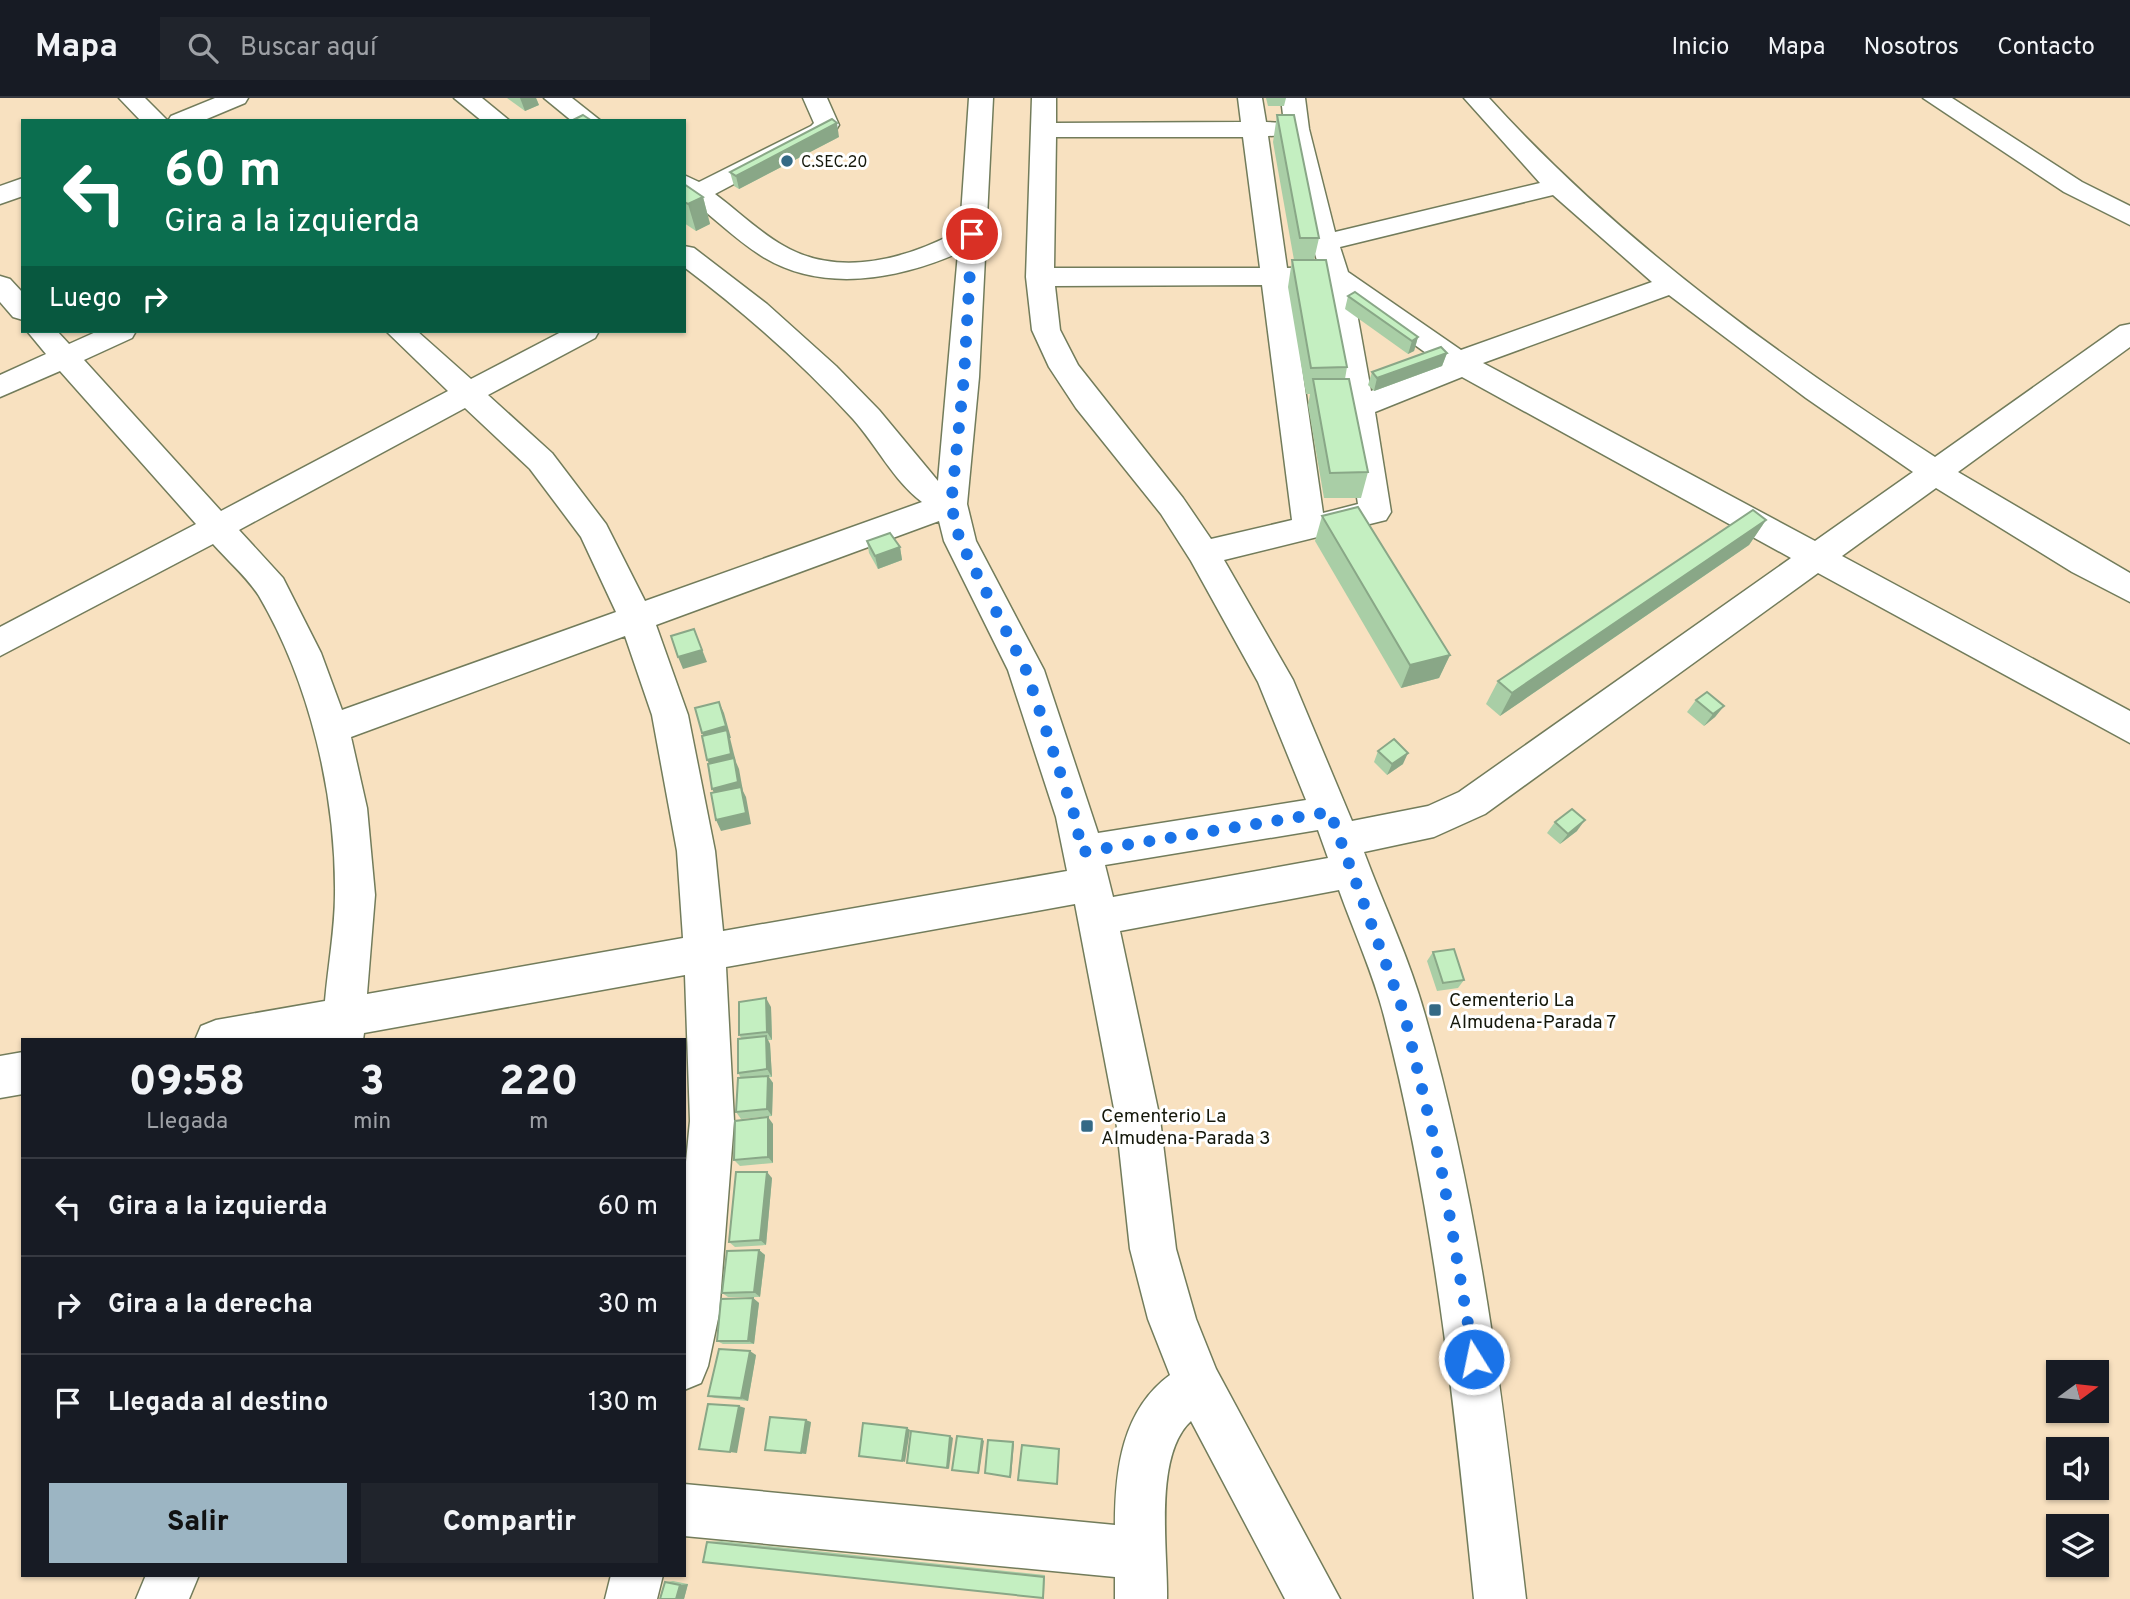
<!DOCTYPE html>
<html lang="es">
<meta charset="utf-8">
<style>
:root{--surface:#171b24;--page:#20242c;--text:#f1f3f6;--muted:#9ea1a6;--line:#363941;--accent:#9cb5c3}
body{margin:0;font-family:Overpass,sans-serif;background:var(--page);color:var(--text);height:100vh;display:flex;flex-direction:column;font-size:26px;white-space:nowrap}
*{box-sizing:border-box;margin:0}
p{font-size:23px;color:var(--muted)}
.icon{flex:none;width:38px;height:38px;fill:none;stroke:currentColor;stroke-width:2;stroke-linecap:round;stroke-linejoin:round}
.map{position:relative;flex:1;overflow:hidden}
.details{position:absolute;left:21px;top:940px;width:665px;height:539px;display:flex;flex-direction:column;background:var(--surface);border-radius:0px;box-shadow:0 2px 5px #0004}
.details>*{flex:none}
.guide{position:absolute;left:21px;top:21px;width:665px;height:214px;border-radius:0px;box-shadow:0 2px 5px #0004;background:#0b6e4f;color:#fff;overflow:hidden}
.needle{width:46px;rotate:75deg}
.fabs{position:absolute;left:2046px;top:1262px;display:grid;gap:14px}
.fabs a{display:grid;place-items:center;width:63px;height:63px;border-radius:0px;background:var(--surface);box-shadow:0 2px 5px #0004;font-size:35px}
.pin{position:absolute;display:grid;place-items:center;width:60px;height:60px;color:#fff;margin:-30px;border:4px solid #fff;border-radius:50%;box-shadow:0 2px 7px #0007}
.me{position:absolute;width:77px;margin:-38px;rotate:350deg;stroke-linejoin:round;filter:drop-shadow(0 0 5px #0008)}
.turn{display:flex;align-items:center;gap:24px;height:147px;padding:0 28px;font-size:32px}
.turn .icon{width:91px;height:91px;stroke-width:2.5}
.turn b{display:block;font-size:49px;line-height:60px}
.then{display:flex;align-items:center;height:66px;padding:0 28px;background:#0003;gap:14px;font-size:26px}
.eta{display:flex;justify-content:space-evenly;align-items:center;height:119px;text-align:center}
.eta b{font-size:42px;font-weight:800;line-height:49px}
.action{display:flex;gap:14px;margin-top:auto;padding:14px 28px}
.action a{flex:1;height:80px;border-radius:0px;background:var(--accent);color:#111;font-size:28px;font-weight:800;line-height:80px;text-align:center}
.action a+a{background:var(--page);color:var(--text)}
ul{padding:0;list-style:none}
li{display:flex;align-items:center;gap:21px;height:98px;padding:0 28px;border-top:2px solid var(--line)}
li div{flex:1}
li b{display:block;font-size:26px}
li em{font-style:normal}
header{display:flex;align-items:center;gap:42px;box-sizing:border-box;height:98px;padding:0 35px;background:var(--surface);border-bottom:2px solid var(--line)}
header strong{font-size:33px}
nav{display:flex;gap:38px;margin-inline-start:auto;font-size:24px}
.search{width:490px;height:63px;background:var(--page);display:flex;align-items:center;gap:18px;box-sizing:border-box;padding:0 24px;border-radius:0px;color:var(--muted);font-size:26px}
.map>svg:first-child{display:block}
.green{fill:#f8e1c0;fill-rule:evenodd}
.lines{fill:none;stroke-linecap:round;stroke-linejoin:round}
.minor-casing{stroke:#727c5b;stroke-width:3}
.minor{fill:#fff;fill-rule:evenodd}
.wall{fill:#a9cea6}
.shaded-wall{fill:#89a787}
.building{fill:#c4efc1;stroke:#89a787;stroke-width:2}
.route{stroke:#1a73e8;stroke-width:12;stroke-dasharray:0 21.6}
.poi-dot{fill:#346985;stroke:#fff;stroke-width:2.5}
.labels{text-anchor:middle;stroke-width:6;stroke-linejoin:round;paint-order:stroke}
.far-poi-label{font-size:16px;fill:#15180b;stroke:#fff;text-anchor:start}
.poi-label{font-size:19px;fill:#15180b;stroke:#fff;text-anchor:start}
</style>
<header>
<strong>Mapa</strong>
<div class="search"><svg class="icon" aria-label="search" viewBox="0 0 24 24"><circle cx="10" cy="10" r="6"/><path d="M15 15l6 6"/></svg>Buscar aquí</div>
<nav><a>Inicio</a><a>Mapa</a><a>Nosotros</a><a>Contacto</a></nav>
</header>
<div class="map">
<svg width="2130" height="1501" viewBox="0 0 2130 1501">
<rect width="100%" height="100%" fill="#f3fed9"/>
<path class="green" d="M0,0H2130V1501H0ZM23,23H684V233H23ZM23,942H684V1477H23ZM2058,1274H2096V1312H2058ZM2058,1351H2096V1390H2058ZM2058,1428H2096V1466H2058Z"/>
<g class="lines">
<g class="minor-casing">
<g id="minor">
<polygon points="119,0 145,0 168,23 171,18 215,0 248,0 245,5 202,23 141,23"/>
<polygon points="454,0 482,0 510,23 482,23"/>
<polygon points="544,0 572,0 601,23 572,23"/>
<path d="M803,0H827L839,27L836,32L715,96C738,113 759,134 784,148C839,180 908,161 960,132L969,0H993L979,279L967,406L976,443L1044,572L1098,735L1306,702L1258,584L1191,463L1161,416L1076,310L1049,269L1032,232L1026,179L1032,0H1056V25L1241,24L1238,0H1262L1266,24L1284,25L1281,0H1305L1309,31L1335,134L1540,85L1464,0H1489C1618,142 1774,255 1935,359L2120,228L2130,226V249L1958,374L2130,475V504L2072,474L1936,390L1842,458L2130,613V645L1818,475L1485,716L1434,739L1364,754C1384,808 1410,862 1425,917C1480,1108 1503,1304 1526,1501H1474C1454,1303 1434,1111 1384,918C1373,875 1354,834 1339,792L1120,833L1160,1021L1176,1151L1196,1221L1216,1271L1340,1501H1285L1191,1323C1153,1358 1168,1453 1167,1501H1115V1479L684,1438V1386L1115,1427C1115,1372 1122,1312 1170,1277L1148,1221L1130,1151L1116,1021L1075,806L726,869L734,1023L719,1216L708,1268L701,1285L684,1292V1084L690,1023L685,877L364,935L363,942H195L201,928L216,922L325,903C328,868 335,831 335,796C336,697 310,585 259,498C247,479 228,463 213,446L0,558V529L196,426L60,273L0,299V277L46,256L27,233H57L69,246L98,233H136L132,240L84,262L221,413L448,293L386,233H417L471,281L563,233H599L595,240L488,297L552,355L606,426L645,503L922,404C893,382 877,348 853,321C802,265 745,215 684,169V148L694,150L767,206L836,268L879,312L938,383L958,155C899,181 824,195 765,160C736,143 712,117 684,97V77L699,84L811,28L814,25ZM1286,37L1306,126L1319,169L1287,170L1268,38ZM1056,39H1243L1260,170H1054ZM1553,97L1652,184L1461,252L1348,174L1340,149ZM1262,187L1292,422L1211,441L1183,400L1078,267L1060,232L1055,188ZM1290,187H1324L1358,406L1323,415ZM1669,197L1806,300L1913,374L1815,443L1483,265ZM1355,204L1440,265L1371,293ZM1462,279L1791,460L1459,694L1428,708L1352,723L1293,582L1224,462L1386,422L1391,414L1375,314ZM465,310L530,371L581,439L616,514L342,612L321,555L283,480L239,432ZM939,423L944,443L1008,572L1056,719L1067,773L723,833L715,753L688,617L656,527ZM625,538L652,617L677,753L683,840L367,896L375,797L367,710L351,639ZM1318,732L1328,760L1113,799L1105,767Z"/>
<polygon points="1923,0 1952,0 2082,84 2130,108 2130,127 2064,94"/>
<polygon points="23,80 23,98 0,106 0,88"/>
<polygon points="0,178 10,181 23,195 23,222 13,219 0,204"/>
<polygon points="23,954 23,996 0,1000 0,958"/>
<polygon points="146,1477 199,1477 189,1501 136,1501"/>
<polygon points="611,1477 663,1477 657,1501 605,1501"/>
</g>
</g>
<use href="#minor" class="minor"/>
</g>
<g class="wall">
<polygon points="507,0 536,0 539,7 525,13"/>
<polygon points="1266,0 1286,0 1284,8 1268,8"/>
<polygon points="1277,17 1319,140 1314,162 1347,269 1345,281 1368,374 1361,400 1324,400 1308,307 1310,296 1306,296 1288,189 1292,162 1294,162 1273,44"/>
<polygon points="839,39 739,91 734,88 730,74"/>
<polygon points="684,86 703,99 710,126 696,133 684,125"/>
<polygon points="1348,198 1418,239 1414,253 1408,256 1345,211"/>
<polygon points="1447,255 1442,268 1374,293 1368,287 1372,274"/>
<polygon points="1322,418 1450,557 1439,580 1401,590 1315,443"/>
<polygon points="1766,422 1749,447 1500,618 1486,606 1498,583"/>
<polygon points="867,443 900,449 902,462 878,471 869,455"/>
<polygon points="1696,602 1724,608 1715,619 1704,628 1687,614"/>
<polygon points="1378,653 1403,666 1387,677 1374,664"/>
<polygon points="1555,724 1577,733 1560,746 1547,735"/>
<polygon points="1433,854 1464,882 1458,890 1437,893 1427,863"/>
<polygon points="771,909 772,942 768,942 770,946 772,979 769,979 773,985 772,1018 741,1021 736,1014 741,980 738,975 742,941 739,937"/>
<polygon points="773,1026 773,1065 740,1068 734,1062"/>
<polygon points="772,1080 766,1147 735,1149 729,1144"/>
<polygon points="759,1152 765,1157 760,1199 728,1199 722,1195"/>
<polygon points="753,1200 759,1205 754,1246 723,1246 717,1243"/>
<polygon points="756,1257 748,1303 715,1300 708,1298"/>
<polygon points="811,1324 806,1356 765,1352"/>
<polygon points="722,1443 1045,1477 1044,1497 707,1444"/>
<polygon points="673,1483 688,1486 684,1501 665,1484"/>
</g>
<g class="shaded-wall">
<polygon points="520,0 536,0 539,7 525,13"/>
<polygon points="837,25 839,39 739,91 736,78"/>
<polygon points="703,99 710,126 696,133 688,106"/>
<polygon points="1418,239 1414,253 1408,256 1412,243"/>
<polygon points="1447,255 1442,268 1374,293 1377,280"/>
<polygon points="1766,422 1749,447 1500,618 1512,595"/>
<polygon points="900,449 902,462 878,471 875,458"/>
<polygon points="694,531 707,564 683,571 678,559"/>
<polygon points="1450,557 1439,580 1401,590 1410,567"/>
<polygon points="719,604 724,615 731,640 730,640 736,664 739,671 743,693 746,699 751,726 721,733 716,722 718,702 712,691 713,673 707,662 707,646 702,635"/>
<polygon points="1724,608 1715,619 1704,628 1713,616"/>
<polygon points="1408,655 1403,666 1387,677 1392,666"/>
<polygon points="1585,722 1577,733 1560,746 1568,736"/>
<polygon points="766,900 771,909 772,942 767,934"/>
<polygon points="766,938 770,946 772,979 767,971"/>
<polygon points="768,978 773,985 772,1018 767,1011"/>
<polygon points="768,1019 773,1026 773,1065 768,1059"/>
<polygon points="767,1074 772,1080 766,1147 760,1142"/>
<polygon points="759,1152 765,1157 760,1199 754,1194"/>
<polygon points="753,1200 759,1205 754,1246 748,1243"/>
<polygon points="750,1253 756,1257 748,1303 741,1300"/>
<polygon points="739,1308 745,1310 737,1355 730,1354"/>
<polygon points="806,1322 811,1324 806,1356 801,1355"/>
<polygon points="907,1330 910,1332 905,1364 902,1363"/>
<polygon points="950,1338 953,1340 949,1371 947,1370"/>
<polygon points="982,1341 984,1343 979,1376 978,1375"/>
<polygon points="1013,1344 1014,1346 1011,1379 1010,1379"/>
<polygon points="688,1486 684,1501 676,1501 680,1487"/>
</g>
<g class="building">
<polygon points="583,17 592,23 571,23"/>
<polygon points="1277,17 1294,17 1319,140 1300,140"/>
<polygon points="832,21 837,25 736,78 730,74"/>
<polygon points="684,86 703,99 688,106 684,104"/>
<polygon points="1292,162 1326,162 1347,269 1311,270"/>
<polygon points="1355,194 1418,239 1412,243 1348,198"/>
<polygon points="1441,249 1447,255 1377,280 1372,274"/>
<polygon points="1313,281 1349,281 1368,374 1330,375"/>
<polygon points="1358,409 1450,557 1410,567 1322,418"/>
<polygon points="1753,412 1766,422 1512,595 1498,583"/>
<polygon points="890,435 900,449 875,458 867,443"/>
<polygon points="694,531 702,552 678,559 671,538"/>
<polygon points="1707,594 1724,608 1713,616 1696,602"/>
<polygon points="719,604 726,628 702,635 695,610"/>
<polygon points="727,632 731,656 707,662 702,638"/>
<polygon points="1394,641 1408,655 1392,666 1378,653"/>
<polygon points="734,660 738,684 712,691 708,666"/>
<polygon points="741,689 746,715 716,722 711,695"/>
<polygon points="1572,711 1585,722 1568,736 1555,724"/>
<polygon points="1454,851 1464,882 1443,885 1433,854"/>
<polygon points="766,900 767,934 739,937 739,904"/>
<polygon points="766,938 767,971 738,975 738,941"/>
<polygon points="768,978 767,1011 736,1014 738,980"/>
<polygon points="768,1019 768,1059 734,1062 735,1023"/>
<polygon points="736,1074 767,1074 760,1142 729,1144"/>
<polygon points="759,1152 754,1194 722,1195 727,1153"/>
<polygon points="753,1200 748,1243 717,1243 721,1201"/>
<polygon points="719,1251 750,1253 741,1300 708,1298"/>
<polygon points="708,1306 739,1308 730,1354 699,1351"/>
<polygon points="770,1319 806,1322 801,1355 765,1352"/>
<polygon points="863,1325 907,1330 902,1363 859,1358"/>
<polygon points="911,1333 950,1338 947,1370 907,1365"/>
<polygon points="957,1338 982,1341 978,1375 952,1372"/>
<polygon points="988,1342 1013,1344 1010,1379 985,1375"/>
<polygon points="1022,1347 1059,1351 1057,1386 1018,1382"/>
<polygon points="707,1444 1044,1479 1043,1500 703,1464"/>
<polygon points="665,1484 680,1487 676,1501 660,1501"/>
</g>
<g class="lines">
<polyline class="route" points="972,136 964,279 951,407 960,443 1026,572 1075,719 1082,754 1330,714 1404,915 1443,1079 1474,1261"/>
</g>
<g class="poi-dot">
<circle cx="787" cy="63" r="7"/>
<rect x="1428" y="905" width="14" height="14" rx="3.5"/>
<rect x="1080" y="1021" width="14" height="14" rx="3.5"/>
</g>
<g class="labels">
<g class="far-poi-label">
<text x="801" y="69">C.SEC.20</text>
</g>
<g class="poi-label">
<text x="1449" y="908">Cementerio La<tspan x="1449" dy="22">Almudena-Parada 7</tspan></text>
<text x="1101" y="1024">Cementerio La<tspan x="1101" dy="22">Almudena-Parada 3</tspan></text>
</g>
</g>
</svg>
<div class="fabs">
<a><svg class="needle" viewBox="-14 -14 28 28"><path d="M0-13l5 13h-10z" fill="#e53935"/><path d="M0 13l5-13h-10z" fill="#9ea1a6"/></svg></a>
<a><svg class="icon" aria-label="sound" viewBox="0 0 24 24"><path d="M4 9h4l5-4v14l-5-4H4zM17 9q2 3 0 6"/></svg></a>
<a><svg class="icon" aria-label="layers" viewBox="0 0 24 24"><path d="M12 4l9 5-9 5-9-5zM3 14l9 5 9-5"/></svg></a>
</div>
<div class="pin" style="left:972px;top:136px;background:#d93025"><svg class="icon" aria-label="arrive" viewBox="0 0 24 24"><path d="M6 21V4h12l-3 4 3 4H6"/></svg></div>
<svg class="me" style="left:1474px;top:1261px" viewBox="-20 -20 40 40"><circle r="17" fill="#1a73e8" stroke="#fff" stroke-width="3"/><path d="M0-11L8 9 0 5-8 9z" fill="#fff"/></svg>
<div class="guide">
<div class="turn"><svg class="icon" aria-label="left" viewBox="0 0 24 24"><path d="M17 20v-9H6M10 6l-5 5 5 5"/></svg><div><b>60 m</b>Gira a la izquierda</div></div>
<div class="then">Luego<svg class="icon" aria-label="right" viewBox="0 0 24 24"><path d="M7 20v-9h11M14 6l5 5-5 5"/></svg></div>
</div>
<section class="details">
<div class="eta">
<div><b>09:58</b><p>Llegada</p></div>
<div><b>3</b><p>min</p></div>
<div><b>220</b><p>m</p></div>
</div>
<ul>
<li><svg class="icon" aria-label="left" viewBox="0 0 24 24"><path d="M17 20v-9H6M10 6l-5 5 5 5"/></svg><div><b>Gira a la izquierda</b></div><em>60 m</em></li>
<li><svg class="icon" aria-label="right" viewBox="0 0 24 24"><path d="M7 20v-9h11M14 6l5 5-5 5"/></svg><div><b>Gira a la derecha</b></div><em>30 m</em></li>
<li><svg class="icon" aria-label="arrive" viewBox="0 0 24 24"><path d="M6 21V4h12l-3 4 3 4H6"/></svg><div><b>Llegada al destino</b></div><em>130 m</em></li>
</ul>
<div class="action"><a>Salir</a><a>Compartir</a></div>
</section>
</div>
